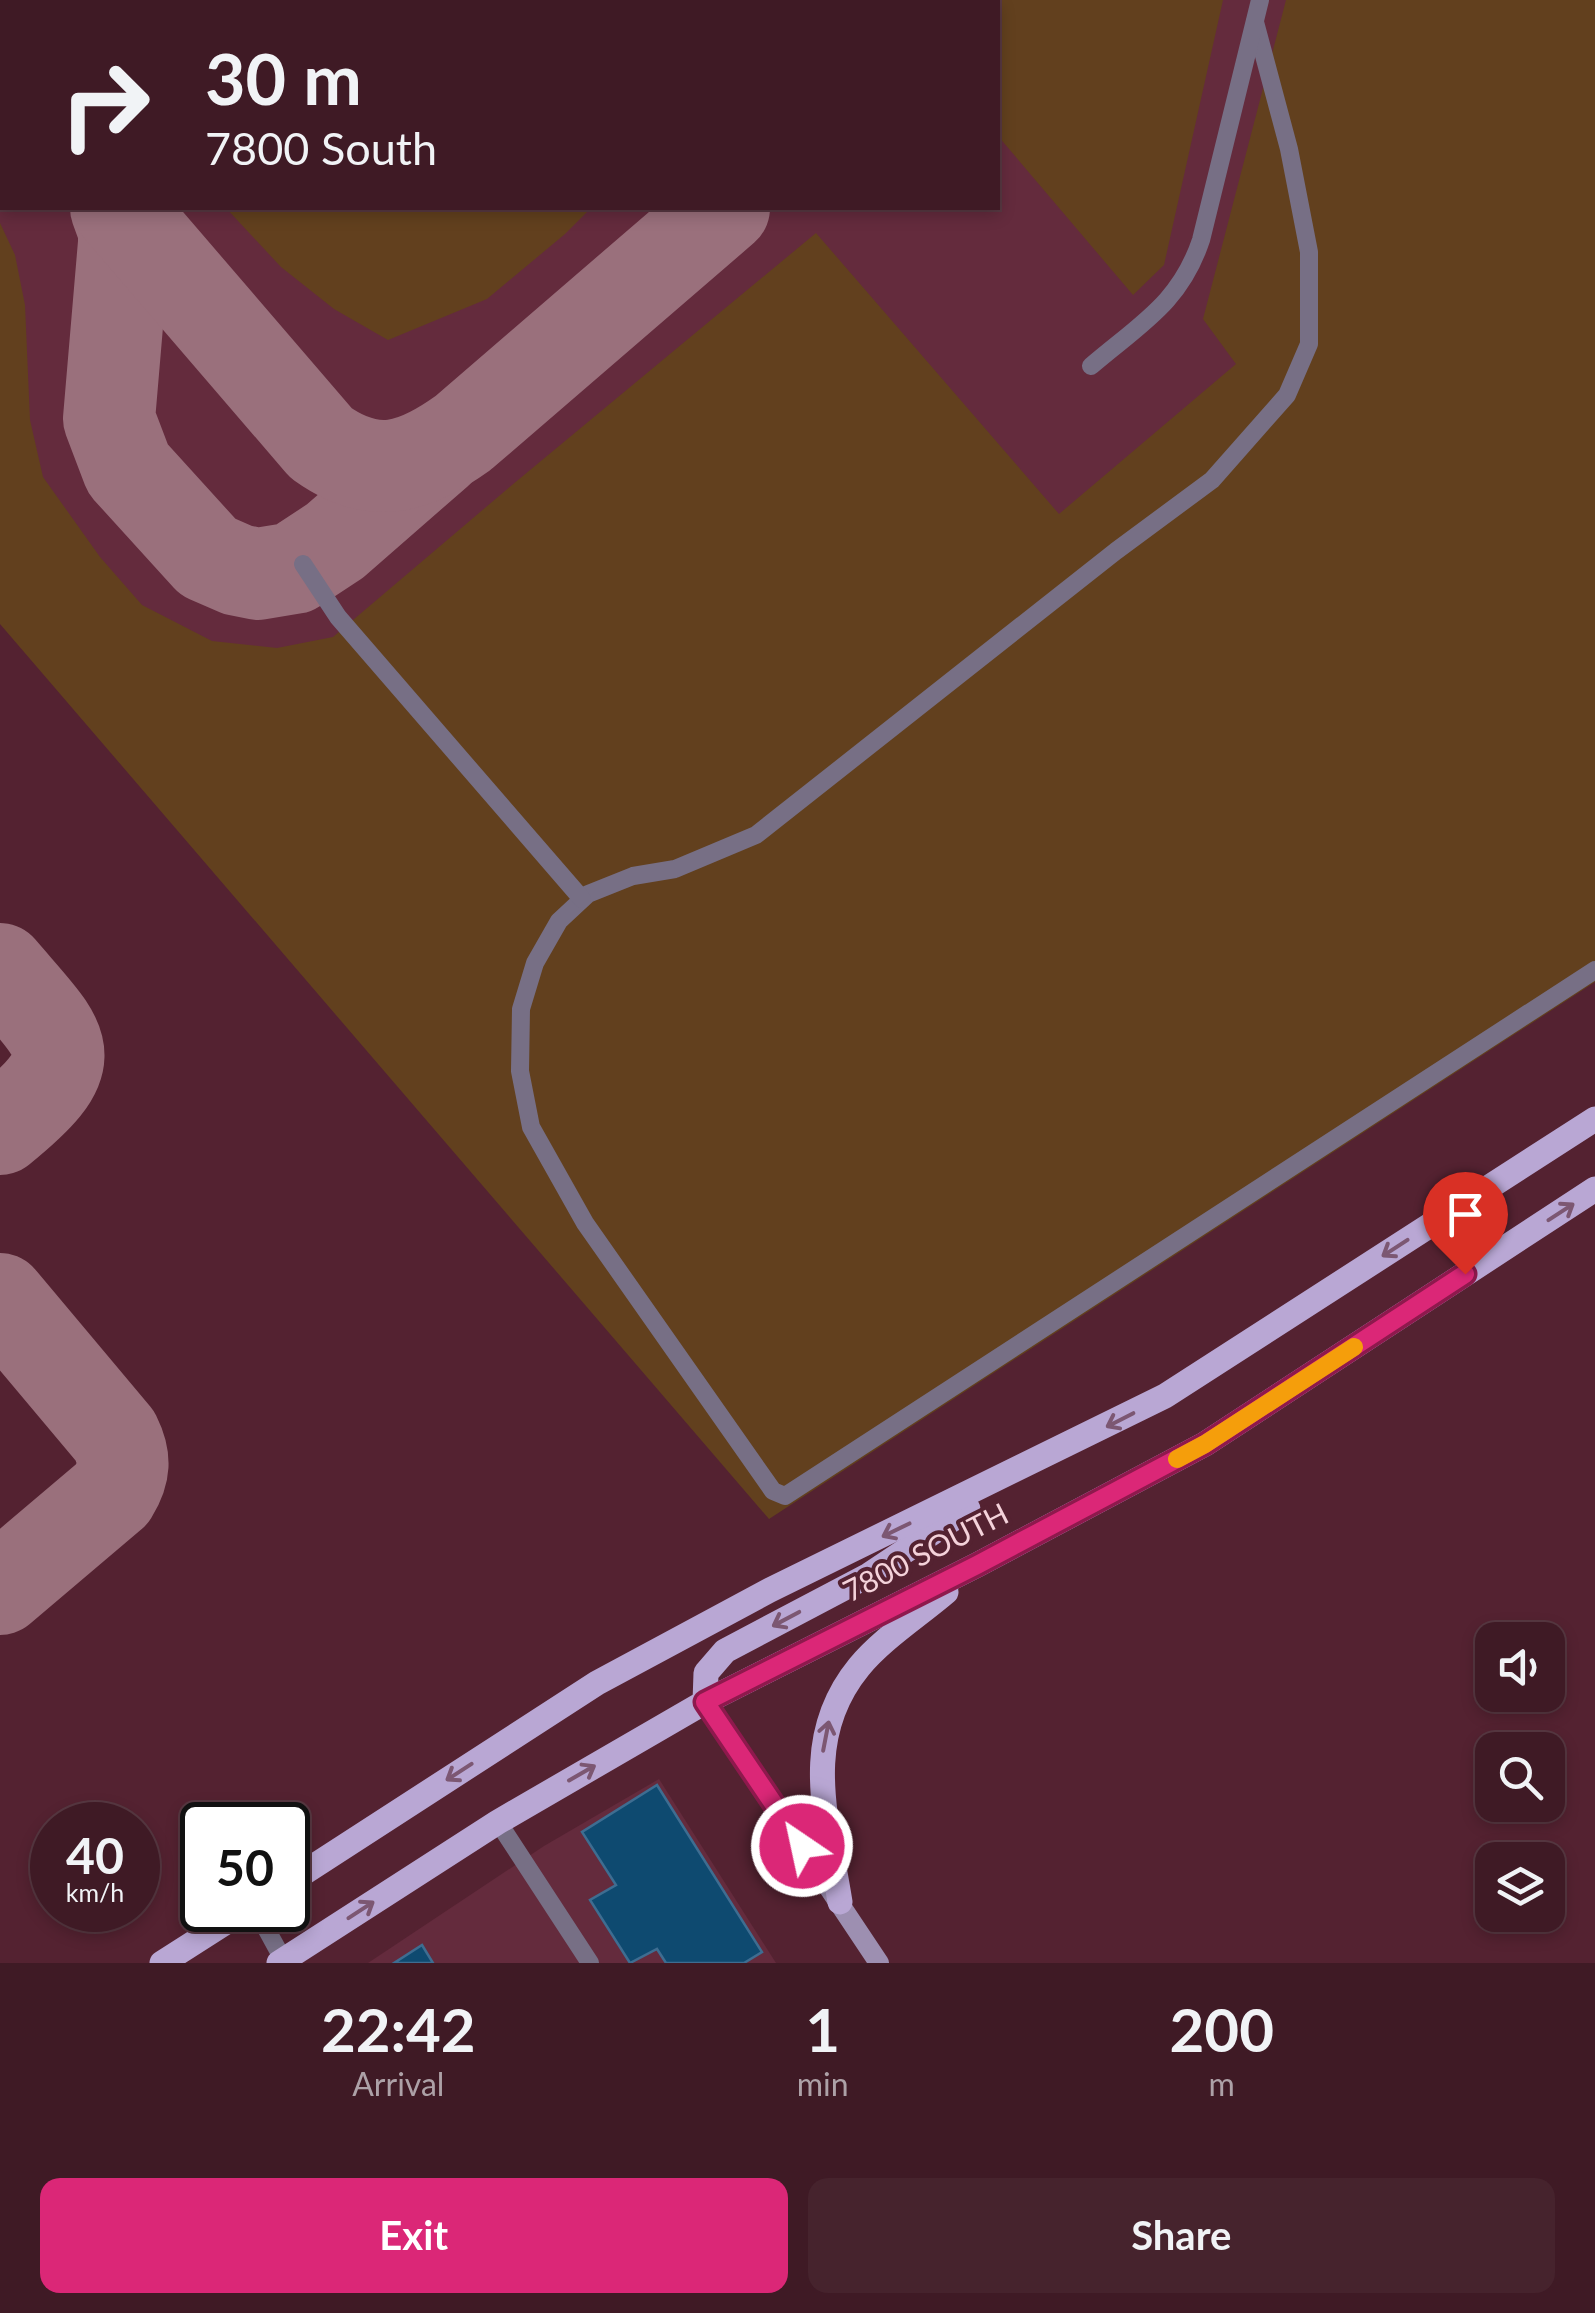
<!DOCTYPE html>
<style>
:root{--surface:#3f1a25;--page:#46232d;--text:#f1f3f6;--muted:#ada1a7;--line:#583842;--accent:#db2777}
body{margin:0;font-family:Lato,sans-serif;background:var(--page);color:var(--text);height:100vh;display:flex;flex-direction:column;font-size:38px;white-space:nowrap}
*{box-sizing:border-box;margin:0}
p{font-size:32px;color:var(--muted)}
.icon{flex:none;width:55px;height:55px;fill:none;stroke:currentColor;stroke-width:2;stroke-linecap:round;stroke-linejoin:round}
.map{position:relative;height:1963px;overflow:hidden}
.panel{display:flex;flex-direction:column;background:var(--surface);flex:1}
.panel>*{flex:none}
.hud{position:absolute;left:0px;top:0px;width:1000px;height:210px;box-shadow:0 5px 15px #0003,0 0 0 2px var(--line);background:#3f1a25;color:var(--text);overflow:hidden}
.buttons{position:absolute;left:1475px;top:1622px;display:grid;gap:20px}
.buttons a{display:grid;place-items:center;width:90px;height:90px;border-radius:20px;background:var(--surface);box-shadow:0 5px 15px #0003,0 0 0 2px var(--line);font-size:50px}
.speed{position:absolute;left:30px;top:1802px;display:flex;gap:20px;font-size:50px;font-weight:700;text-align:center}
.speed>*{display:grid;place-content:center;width:130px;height:130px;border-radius:50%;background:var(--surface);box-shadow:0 5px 15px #0003,0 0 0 2px var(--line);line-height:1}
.speed small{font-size:25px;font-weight:400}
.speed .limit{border:5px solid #111;border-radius:15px;background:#fff;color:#111}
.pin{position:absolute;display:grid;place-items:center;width:85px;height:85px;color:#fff;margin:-102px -42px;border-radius:50% 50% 50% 0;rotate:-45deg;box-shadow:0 0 10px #0007}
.pin .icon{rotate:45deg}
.me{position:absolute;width:110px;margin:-55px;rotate:326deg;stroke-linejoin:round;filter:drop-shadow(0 0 8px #0008)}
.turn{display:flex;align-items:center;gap:35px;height:210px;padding:0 40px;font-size:45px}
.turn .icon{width:130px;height:130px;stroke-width:2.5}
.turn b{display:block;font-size:70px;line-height:85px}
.eta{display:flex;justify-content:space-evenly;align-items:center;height:170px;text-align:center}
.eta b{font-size:60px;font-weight:700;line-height:70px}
.action{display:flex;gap:20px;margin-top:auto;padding:20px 40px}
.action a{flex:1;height:115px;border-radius:20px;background:var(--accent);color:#fff;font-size:40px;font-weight:700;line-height:115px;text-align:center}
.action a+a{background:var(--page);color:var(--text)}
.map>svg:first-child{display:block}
.built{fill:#642b3d;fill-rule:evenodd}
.green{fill:#62401e}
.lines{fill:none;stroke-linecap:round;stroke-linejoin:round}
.taxiway{stroke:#9a707c;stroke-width:92}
.runway{stroke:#9a707c;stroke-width:232}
.building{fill:#0e4a70;stroke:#3e6d91;stroke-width:2.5}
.lane{stroke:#776f85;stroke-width:18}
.secondary{stroke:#9d8fb1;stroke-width:20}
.primary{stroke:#b9a7d4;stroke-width:25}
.oneway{stroke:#7c5772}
.route-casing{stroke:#8e194d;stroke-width:25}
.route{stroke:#db2777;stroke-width:18}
.slow{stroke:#f59e0b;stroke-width:18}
.labels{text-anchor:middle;stroke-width:8;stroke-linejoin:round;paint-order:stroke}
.street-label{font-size:30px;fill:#f4d2da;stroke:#542231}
</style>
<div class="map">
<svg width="1595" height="1963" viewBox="0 0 1595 1963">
<rect width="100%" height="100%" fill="#542231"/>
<g class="built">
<path d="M0,0H1595V982L0,621ZM2,2H998V208H2Z"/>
<polygon points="659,1779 776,1963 368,1963 544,1846"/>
</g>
<g class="green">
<polygon points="35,0 616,0 618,2 37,2"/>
<polygon points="881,0 1223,0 1164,265 1133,295 998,136 998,2"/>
<polygon points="1286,0 1595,0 1595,982 769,1519 0,624 0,223 15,255 25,305 30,420 43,477 100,557 142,605 212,641 277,648 333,637 512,485 816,233 1059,514 1236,364 1203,319"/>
<polygon points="226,208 591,208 565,234 487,299 388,340 334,309 281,267"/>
</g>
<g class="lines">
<g class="taxiway">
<polyline points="0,68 2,71"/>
<polyline points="116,208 124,230 124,243 109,419 128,469 208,557 238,570 258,574 294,568 335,541 437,452"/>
<path d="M119,208L321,443C374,481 414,468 463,433L724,208"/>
<path d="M0,969C65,1045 90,1056 0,1129"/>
<path d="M0,1299L115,1436C126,1458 125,1473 112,1494L0,1589"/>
</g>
<polyline class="runway" points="774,0 776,2"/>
</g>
<g class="building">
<polygon points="657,1785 762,1952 744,1963 666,1963 657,1949 630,1963 590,1900 616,1885 582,1832"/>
<polygon points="422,1945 433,1963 394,1963"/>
</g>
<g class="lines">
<g class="lane">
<polyline points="1255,22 1289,149 1309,252 1309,344 1287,395 1212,480 1116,551 756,835 675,869 633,876 588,894 559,921 535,963 521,1009 520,1071 531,1127 585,1223 773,1491 785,1496 1595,970"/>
<path d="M1091,366C1140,324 1180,303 1201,240L1260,0"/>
<polyline points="303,564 338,617 582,899"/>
<polyline points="498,1822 590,1963"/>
<polyline points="256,1910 285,1963"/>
</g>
<polyline class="secondary" points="705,1702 879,1963"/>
<g class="primary">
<polyline points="705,1702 706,1673 725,1651 869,1575 968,1509"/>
<polyline points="288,1883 597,1683 770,1590 1165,1396 1595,1119"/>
<path d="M840,1902C827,1819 800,1739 859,1667C882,1639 918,1616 946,1592"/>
<polyline points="162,1963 245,1910"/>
<polyline points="279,1963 498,1822 705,1702 977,1565 1205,1444 1595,1189"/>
</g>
</g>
<defs><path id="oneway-shaft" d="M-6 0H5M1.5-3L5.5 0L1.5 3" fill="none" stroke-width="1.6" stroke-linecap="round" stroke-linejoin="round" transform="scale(2.5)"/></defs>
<g class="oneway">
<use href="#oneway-shaft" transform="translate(1561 1212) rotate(-33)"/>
<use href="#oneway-shaft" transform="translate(1395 1248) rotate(147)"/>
<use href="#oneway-shaft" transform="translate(1120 1420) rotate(153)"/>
<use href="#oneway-shaft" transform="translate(896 1530) rotate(154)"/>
<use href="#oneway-shaft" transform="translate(786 1619) rotate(152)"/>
<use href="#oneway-shaft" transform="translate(826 1736) rotate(-79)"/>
<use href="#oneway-shaft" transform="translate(459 1772) rotate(147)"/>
<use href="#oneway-shaft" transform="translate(582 1773) rotate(-30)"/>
<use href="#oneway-shaft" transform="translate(361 1910) rotate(-33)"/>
</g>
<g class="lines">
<g class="route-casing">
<polyline id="route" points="802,1846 705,1702 977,1565 1205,1444 1465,1274"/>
</g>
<use href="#route" class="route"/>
<polyline class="slow" points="1177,1459 1205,1444 1354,1347"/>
</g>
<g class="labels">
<g class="street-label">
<text transform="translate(926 1553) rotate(-27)" y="10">7800 SOUTH</text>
</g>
</g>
</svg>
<div class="buttons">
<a><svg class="icon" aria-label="sound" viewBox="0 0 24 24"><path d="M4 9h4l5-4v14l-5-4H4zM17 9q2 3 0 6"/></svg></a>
<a><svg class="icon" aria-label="search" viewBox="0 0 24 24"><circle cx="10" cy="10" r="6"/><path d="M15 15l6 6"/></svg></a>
<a><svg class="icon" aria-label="layers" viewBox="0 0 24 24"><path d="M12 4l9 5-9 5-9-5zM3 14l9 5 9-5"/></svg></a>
</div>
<div class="speed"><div>40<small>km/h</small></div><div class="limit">50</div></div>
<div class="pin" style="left:1465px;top:1274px;background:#d93025"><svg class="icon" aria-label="arrive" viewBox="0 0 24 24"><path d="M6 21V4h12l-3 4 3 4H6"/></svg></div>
<svg class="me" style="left:802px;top:1846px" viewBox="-20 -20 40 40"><circle r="17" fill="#db2777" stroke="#fff" stroke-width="3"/><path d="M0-11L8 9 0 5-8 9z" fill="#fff"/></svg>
<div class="hud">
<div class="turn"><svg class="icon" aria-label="right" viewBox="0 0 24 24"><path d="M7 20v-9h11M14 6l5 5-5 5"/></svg><div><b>30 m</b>7800 South</div></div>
</div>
</div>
<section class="panel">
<div class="eta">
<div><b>22:42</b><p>Arrival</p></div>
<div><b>1</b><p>min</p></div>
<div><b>200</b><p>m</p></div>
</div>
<div class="action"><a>Exit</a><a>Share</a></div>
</section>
